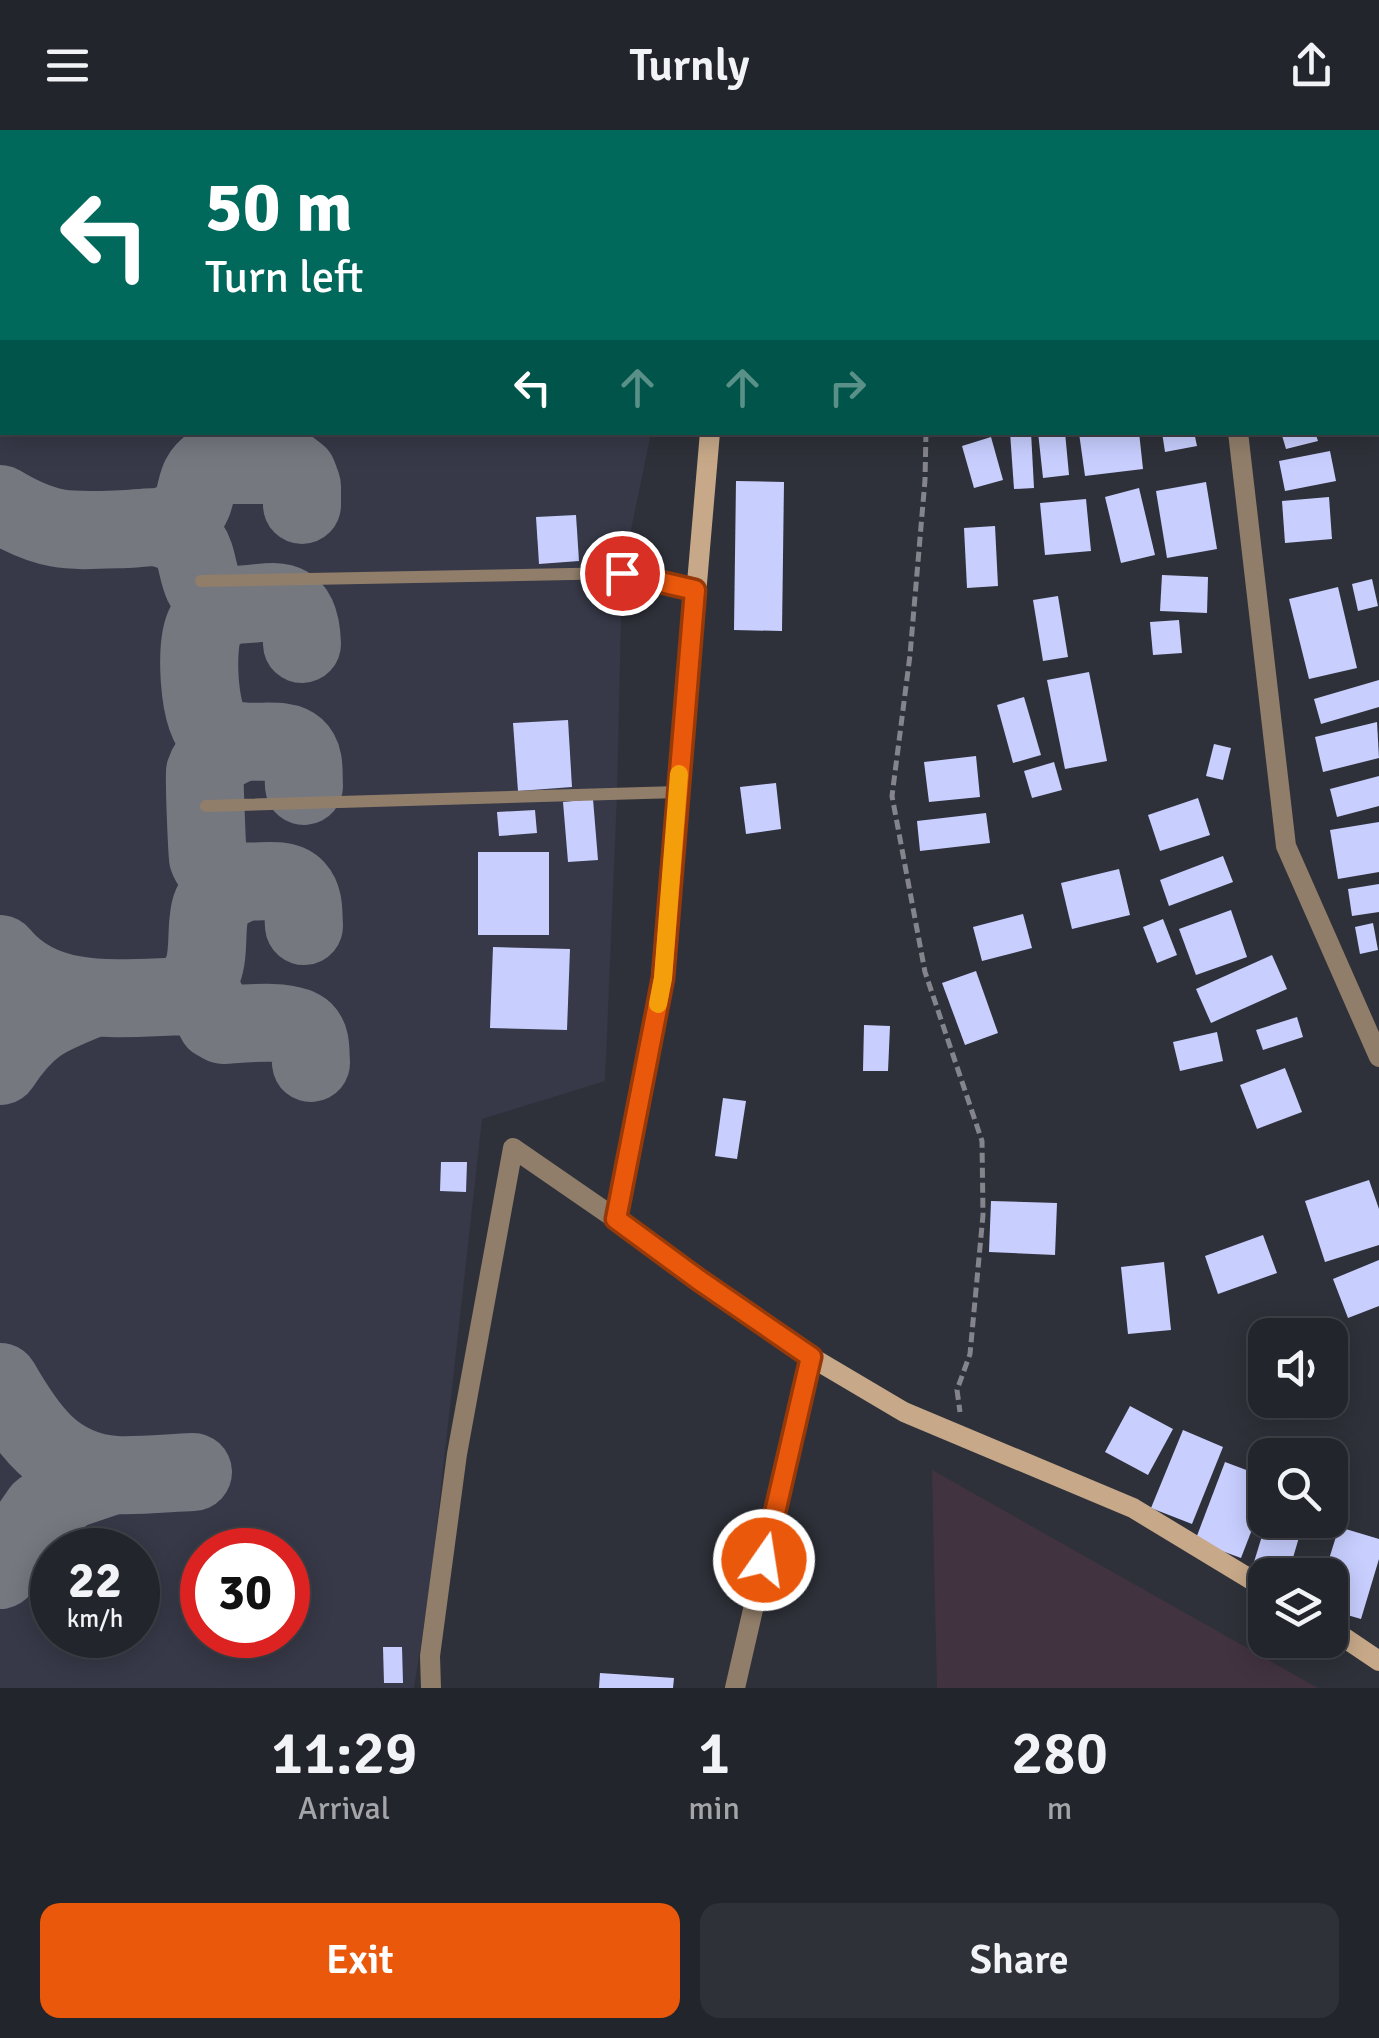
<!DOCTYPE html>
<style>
:root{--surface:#23252c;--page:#2f3138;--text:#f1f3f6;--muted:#a3a5a9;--line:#404248;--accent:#ea580c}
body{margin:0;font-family:Signika,sans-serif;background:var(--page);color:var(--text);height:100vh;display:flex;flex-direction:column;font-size:38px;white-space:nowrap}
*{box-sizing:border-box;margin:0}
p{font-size:32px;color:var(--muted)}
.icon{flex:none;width:55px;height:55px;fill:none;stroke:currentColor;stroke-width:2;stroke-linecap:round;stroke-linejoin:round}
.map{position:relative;height:1558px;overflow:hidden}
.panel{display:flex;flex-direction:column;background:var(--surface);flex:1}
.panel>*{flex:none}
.top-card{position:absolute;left:0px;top:0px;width:1380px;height:305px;box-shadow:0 5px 25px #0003,0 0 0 2px var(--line);background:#00695c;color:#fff;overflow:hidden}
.controls{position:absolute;left:1248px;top:1188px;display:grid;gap:20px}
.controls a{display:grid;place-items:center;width:100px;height:100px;border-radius:20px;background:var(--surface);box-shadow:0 5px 25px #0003,0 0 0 2px var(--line);font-size:50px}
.speed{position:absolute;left:30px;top:1398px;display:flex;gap:20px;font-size:50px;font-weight:700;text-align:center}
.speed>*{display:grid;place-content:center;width:130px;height:130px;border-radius:50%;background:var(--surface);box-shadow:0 5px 25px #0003,0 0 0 2px var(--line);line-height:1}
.speed small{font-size:25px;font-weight:400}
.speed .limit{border:15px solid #d22;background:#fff;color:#111}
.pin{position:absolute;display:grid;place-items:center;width:85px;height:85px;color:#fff;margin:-42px;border:5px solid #fff;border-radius:50%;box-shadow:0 2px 10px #0007}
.me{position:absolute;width:110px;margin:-55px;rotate:13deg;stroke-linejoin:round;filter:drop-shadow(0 0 8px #0008)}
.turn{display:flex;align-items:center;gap:35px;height:210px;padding:0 40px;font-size:45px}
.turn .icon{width:130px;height:130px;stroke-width:2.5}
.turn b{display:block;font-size:70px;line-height:85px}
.lanes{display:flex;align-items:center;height:95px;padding:0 40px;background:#0003;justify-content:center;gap:50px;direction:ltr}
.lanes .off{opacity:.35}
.eta{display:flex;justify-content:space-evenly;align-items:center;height:170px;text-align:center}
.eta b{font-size:60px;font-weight:600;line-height:70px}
.cta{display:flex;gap:20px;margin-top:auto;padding:20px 40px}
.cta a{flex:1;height:115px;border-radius:20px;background:var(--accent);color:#fff;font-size:40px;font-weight:600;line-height:115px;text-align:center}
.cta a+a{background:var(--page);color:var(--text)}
header{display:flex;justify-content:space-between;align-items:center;height:130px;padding:0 40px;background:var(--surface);font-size:45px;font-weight:600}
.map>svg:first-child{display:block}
.built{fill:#373948;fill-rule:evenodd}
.industrial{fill:#423341}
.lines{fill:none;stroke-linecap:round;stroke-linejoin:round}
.taxiway{stroke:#767880;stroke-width:78}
.building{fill:#c8cfff}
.path{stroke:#83848c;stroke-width:5;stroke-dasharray:10 5;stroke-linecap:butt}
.lane{stroke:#917e6a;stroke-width:12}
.street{stroke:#917e6a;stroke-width:20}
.secondary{stroke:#c7a989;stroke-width:20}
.route-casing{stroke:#983908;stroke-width:25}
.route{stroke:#ea580c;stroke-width:18}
.slow{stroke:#f59e0b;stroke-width:18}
</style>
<header><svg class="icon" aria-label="menu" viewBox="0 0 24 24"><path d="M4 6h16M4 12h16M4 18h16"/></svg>Turnly<svg class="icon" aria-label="share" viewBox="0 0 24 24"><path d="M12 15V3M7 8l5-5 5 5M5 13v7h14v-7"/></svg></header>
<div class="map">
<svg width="1379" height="1558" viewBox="0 0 1379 1558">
<rect width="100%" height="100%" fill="#2f313a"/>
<path class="built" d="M0,0H389V2H2V302L651,303L622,443L617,663L605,951L482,989L430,1456L414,1558H0ZM52,1420H138V1505H52ZM202,1420H288V1505H202Z"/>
<polygon class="industrial" points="932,1340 1318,1558 937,1558"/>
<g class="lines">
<g class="taxiway">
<path d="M0,374C50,404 70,401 126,399C137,399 153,395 164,399C211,412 186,449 216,469C249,490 300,441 302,514"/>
<path d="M162,397C170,394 178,391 184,385C202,368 190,349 212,335H285L298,345L302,356V375"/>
<path d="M229,474C220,480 211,486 205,495C195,513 198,587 214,601C240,622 279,603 296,618C306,627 303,645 304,656"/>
<path d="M239,613C225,620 210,626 205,642C204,649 207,720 208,728C210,734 217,742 222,745C246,760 280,742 296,759C305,769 303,784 304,796"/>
<path d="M0,824C48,883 131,866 198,866L207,872L216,891L223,895C241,894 291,888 304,901C312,909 310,922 311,933"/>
<path d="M179,866C210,848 206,827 208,795C209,787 209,778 214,771C220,762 232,758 241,753"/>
<path d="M0,936C28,894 45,887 90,869"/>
<path d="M0,1252C27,1299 55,1341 115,1345C141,1346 168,1343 193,1342"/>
<polyline points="0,1440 41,1381 69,1360 113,1345"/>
</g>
</g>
<g class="building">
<polygon points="1010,302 1031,302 1034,358 1014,359"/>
<polygon points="1038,302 1065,302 1069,345 1043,348"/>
<polygon points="1082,302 1139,302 1143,339 1085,346 1079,303"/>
<polygon points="1162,302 1194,302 1197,316 1165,322"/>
<polygon points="1281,302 1315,302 1318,311 1286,319"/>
<polygon points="991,307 1003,350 974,358 962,316"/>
<polygon points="1330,321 1336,351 1285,361 1279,331"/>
<polygon points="736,351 784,352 782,501 734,500"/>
<polygon points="1206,352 1217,419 1167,428 1156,361"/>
<polygon points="1139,358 1155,425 1121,433 1105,367"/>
<polygon points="1329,367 1332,409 1285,413 1282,371"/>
<polygon points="1086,369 1091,421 1045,425 1040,373"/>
<polygon points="576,385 579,431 539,434 536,387"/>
<polygon points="995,396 998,456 967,458 964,398"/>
<polygon points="1162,445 1208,447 1207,483 1160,481"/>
<polygon points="1372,449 1378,476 1358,481 1352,454"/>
<polygon points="1338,457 1357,538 1309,549 1289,469"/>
<polygon points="1058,466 1068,527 1043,531 1033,470"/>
<polygon points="1179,490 1182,523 1153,525 1150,492"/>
<polygon points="1089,542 1107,631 1065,639 1047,550"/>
<polygon points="1379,550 1379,577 1321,594 1314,569"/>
<polygon points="1024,567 1041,625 1013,633 997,575"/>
<polygon points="568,590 572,657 518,661 513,593"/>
<polygon points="1377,592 1379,628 1323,642 1315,607"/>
<polygon points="1214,614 1231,618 1223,650 1206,646"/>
<polygon points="976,626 980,667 929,672 924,632"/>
<polygon points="1054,632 1062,660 1032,668 1024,641"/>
<polygon points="1379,646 1379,676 1337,687 1330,659"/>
<polygon points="776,653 781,699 746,704 740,657"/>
<polygon points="1198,668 1210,705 1160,721 1148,685"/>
<polygon points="593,669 598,730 568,732 563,672"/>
<polygon points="535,680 537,703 499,706 497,682"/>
<polygon points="986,683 990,713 920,721 917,691"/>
<polygon points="1379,692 1379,742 1338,749 1330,700"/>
<rect x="478" y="722" width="71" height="83"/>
<polygon points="1223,726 1233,752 1169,776 1160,750"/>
<polygon points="1119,739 1130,785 1072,799 1061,753"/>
<polygon points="1379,754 1379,782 1352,786 1348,759"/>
<polygon points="1231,780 1247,827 1196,845 1179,799"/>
<polygon points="1023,784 1032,818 982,831 973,797"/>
<polygon points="1163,789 1177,825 1157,833 1143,797"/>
<polygon points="1373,793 1378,820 1360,824 1355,797"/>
<polygon points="493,817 570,819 567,900 490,898"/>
<polygon points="1272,825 1287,859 1211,893 1196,859"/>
<polygon points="976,841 998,903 965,915 942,853"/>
<polygon points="1297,887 1303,907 1263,920 1256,900"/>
<polygon points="864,895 890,896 888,941 863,941"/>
<polygon points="1217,902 1223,931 1180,941 1173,912"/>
<polygon points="1285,938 1302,982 1257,999 1240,955"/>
<polygon points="723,968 746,971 737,1029 715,1026"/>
<polygon points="441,1032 467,1032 466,1062 440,1061"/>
<polygon points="1369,1050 1379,1079 1379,1115 1325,1132 1305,1071"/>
<polygon points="991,1071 1057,1073 1055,1125 989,1122"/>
<polygon points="1263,1105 1277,1143 1218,1164 1205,1126"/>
<polygon points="1379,1130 1379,1176 1348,1188 1333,1149"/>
<polygon points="1164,1132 1171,1200 1128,1204 1121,1137"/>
<polygon points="1130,1276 1173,1299 1148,1345 1105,1322"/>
<polygon points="1183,1300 1223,1317 1192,1394 1151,1378"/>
<polygon points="1225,1332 1265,1347 1265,1366 1241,1428 1195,1411"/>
<polygon points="1267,1390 1304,1390 1288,1445 1253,1435"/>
<polygon points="1339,1397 1379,1409 1379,1429 1361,1489 1330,1480 1330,1445 1324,1445"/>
<polygon points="383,1517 402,1517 403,1553 384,1553"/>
<polygon points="600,1543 674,1548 673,1558 599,1558"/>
</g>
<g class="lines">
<g class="path">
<polyline points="978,0 978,2"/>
<polyline points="1378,205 1379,205"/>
<polyline points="926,302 925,350 910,525 892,666 925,842 982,1011 983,1085 970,1224 957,1260 960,1282"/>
</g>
<g class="lane">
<polyline points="201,451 622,443 695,460"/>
<polyline points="206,676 678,662"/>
</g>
<g class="street">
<polyline points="1219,0 1219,2"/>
<polyline points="1238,302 1286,716 1379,927"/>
<polyline points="431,1558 430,1526 457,1324 513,1018 616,1089"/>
<polyline points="735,1558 811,1227"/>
</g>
<g class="secondary">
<polyline points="718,2 718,0"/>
<polyline points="710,302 663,848 616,1089 811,1227 904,1282 1133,1378 1265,1458"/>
<polyline points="1330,1498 1379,1531"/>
</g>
</g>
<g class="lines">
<g class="route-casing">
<polyline id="route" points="622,443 695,460 663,848 616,1089 699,1150 811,1227 764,1430"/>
</g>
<use href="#route" class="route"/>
<polyline class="slow" points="658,874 663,848 679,644"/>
</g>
</svg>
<div class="controls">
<a><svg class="icon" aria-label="sound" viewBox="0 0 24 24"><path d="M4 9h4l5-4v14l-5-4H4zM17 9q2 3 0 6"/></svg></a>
<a><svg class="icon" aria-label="search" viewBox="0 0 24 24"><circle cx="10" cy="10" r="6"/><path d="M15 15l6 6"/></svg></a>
<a><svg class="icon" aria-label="layers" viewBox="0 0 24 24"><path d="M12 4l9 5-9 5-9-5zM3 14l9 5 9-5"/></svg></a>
</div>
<div class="speed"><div>22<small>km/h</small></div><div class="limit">30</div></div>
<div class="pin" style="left:622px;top:443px;background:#d93025"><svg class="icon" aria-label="arrive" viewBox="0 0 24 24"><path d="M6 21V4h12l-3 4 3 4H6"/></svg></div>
<svg class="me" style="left:764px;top:1430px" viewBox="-20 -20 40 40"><circle r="17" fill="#ea580c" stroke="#fff" stroke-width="3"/><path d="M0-11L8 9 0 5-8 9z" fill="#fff"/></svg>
<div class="top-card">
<div class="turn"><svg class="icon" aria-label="left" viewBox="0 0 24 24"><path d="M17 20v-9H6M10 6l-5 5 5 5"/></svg><div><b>50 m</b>Turn left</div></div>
<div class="lanes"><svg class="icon" aria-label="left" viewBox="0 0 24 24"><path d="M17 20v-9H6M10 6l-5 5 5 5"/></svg><svg class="icon off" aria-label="ahead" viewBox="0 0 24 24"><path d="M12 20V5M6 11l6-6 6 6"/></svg><svg class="icon off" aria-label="ahead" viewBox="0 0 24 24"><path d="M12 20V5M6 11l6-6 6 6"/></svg><svg class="icon off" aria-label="right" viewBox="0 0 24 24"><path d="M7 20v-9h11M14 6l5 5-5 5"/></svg></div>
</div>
</div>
<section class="panel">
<div class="eta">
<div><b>11:29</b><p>Arrival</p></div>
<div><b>1</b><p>min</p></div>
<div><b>280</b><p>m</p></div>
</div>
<div class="cta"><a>Exit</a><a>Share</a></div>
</section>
